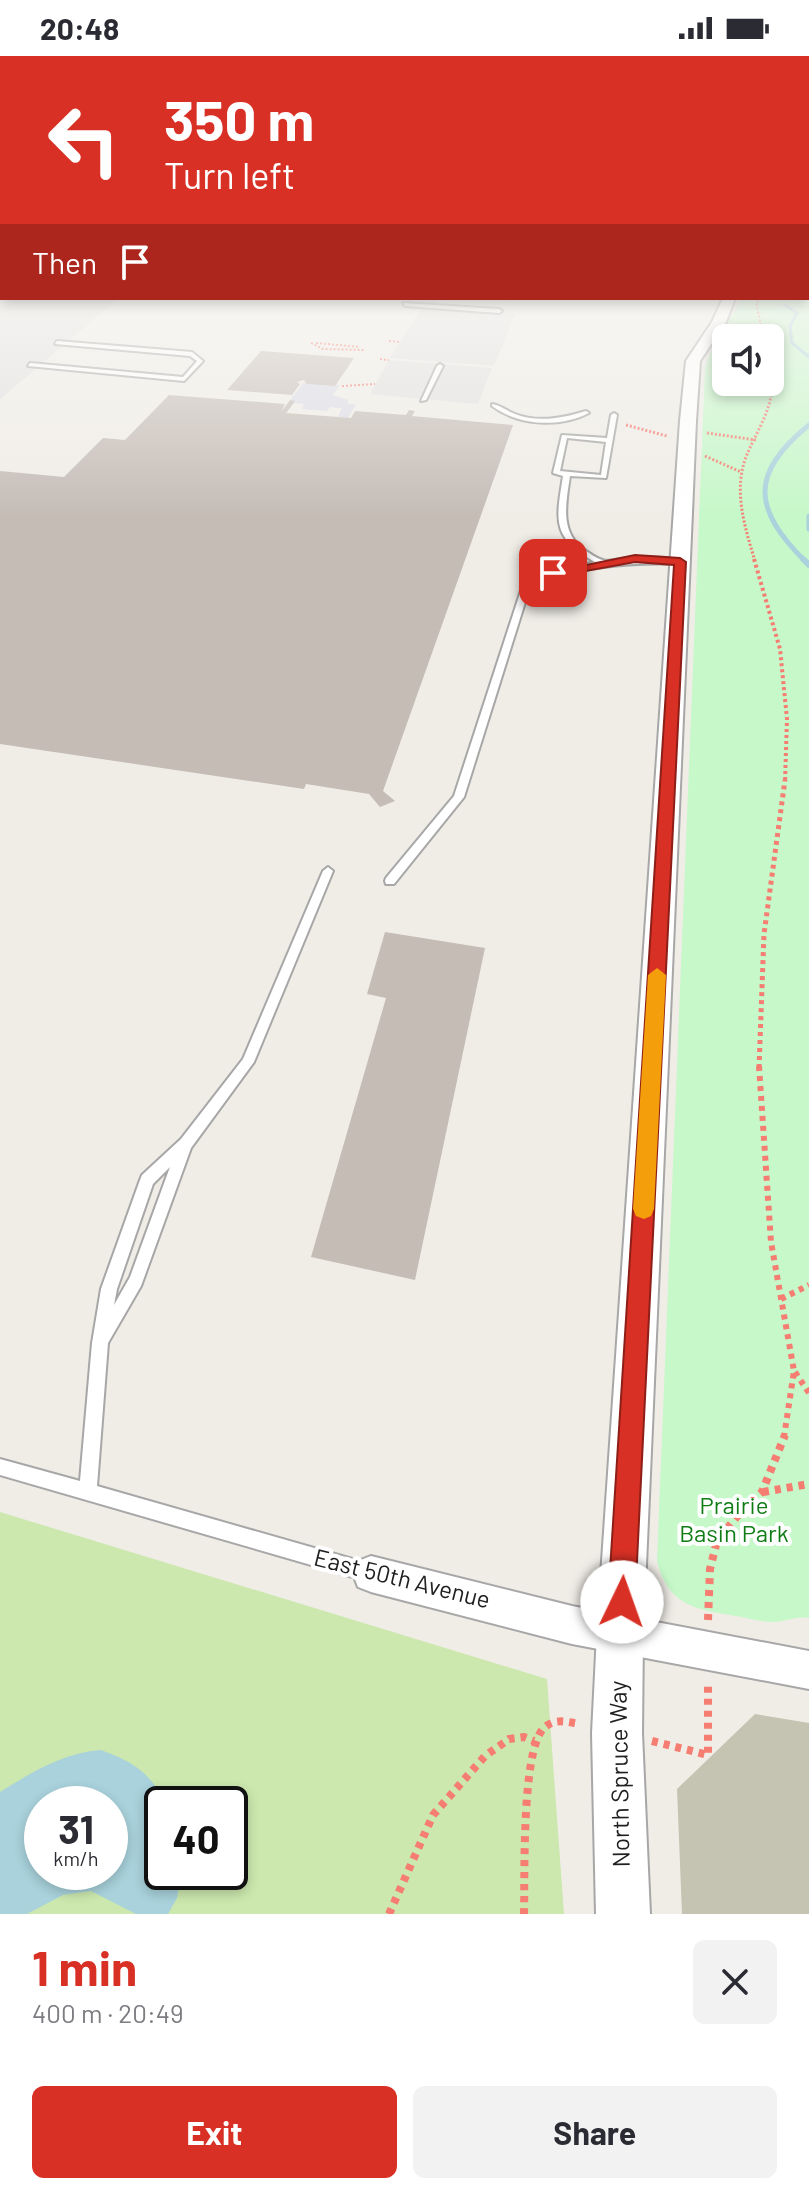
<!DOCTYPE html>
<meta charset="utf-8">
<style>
:root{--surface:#fff;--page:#f2f2f3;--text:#2b2b33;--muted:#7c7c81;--accent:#d93025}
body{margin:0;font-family:Barlow,sans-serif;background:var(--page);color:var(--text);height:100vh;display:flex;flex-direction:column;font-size:30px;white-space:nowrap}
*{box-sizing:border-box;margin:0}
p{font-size:26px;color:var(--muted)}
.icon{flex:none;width:44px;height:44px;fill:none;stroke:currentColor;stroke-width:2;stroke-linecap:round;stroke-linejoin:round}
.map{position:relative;height:1858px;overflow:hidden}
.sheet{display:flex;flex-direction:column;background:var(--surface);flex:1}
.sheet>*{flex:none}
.banner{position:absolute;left:0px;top:0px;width:810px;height:244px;box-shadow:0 4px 12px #0003;background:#d93025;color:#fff;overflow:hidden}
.fabs{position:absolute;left:712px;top:268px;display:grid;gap:16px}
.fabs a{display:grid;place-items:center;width:72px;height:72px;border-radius:12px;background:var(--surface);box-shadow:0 4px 12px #0003;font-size:40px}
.speed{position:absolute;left:24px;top:1730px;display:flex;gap:16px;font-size:40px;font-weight:700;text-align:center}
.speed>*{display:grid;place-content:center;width:104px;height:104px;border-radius:50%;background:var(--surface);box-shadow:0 4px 12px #0003;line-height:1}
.speed small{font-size:20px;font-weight:400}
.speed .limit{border:4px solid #111;border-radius:12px;background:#fff;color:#111}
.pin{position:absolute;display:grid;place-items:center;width:68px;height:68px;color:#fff;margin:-34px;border-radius:16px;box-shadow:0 4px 12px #0006}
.me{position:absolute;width:88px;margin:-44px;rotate:3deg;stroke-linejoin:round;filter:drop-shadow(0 0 6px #0008)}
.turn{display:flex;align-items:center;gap:28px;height:168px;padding:0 32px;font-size:36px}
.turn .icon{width:104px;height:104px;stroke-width:2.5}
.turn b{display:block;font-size:56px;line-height:68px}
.then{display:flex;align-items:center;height:76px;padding:0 32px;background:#0003;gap:16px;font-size:30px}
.round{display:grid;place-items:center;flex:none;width:84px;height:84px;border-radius:12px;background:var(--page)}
.head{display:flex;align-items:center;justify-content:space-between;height:136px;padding:0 32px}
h1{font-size:48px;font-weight:700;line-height:60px;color:var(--accent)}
.button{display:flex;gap:16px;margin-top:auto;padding:16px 32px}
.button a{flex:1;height:92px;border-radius:12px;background:var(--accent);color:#fff;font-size:32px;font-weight:700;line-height:92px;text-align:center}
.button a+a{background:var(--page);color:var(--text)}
.status{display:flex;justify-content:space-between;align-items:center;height:56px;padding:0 40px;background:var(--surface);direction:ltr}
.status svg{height:22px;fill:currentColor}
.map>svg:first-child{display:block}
.construction{fill:#c5c4b2}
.grass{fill:#cce8ae;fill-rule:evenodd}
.park{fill:#c6f8c9;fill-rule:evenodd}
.parking{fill:#e0e0e0}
.plaza{fill:#dbdbe6}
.water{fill:#a9d2dc;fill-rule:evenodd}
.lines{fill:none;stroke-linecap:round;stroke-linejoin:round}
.stream-far2{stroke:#a9d2dc;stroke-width:3}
.stream-far1{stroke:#a9d2dc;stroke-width:5}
.stream{stroke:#a9d2dc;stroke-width:6}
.building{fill:#c5bcb6}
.service-casing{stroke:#a7a7a7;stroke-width:4}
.minor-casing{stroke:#a7a7a7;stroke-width:4}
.tertiary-casing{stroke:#a7a7a7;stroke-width:4}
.path-far5{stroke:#f57d72;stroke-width:2;stroke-dasharray:2 2;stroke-linecap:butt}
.path-far4{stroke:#f57d72;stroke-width:3;stroke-dasharray:2 2;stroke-linecap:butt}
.path-far3{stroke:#f57d72;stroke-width:4;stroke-dasharray:3 3;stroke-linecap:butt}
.path-far2{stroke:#f57d72;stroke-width:5;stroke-dasharray:4 4;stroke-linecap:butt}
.path-far1{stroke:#f57d72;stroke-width:6;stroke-dasharray:5 5;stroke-linecap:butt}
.path{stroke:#f57d72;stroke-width:8;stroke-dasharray:6 6;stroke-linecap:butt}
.service{fill:#fff;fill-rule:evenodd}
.minor{fill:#fff;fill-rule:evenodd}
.tertiary{fill:#fff;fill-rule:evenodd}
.route{fill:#d93025;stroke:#8d1f18;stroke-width:2}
.slow{fill:#f59e0b}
.labels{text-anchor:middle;stroke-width:8;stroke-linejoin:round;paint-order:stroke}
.near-park-label{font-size:24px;fill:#0f7c16;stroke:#fff}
.near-street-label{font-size:24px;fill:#202020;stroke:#fff}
</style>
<div class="status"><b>20:48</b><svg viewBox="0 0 49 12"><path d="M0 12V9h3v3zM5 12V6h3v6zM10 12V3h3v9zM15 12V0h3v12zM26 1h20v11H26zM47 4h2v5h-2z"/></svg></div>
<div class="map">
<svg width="809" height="1858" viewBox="0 0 809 1858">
<rect width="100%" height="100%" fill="#f0ede7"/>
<polygon class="construction" points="755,1658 809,1667 809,1858 682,1858 677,1733"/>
<path class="grass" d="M0,1456L547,1623L564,1858H0ZM42,1748H110V1816H42ZM162,1748H230V1816H162Z"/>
<path class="park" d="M809,233V1562C795,1560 785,1566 773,1566C761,1566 747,1562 736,1560C695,1553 668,1550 657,1505L705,313C711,286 731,268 741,242H808ZM770,282V326H726V282Z"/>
<g class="parking">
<polygon points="0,219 2,242 119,242 0,343"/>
<polygon points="424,248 505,253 504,257 515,258 494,310 390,302"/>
<polygon points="389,304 492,312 478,348 370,338"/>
</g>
<polygon class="plaza" points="304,326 340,329 333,339 348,344 348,348 356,348 348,362 338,361 342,352 330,351 327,355 302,353 304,348 294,347 287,356 282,355"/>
<path class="water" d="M101,1694C136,1707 148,1716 167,1748H162V1816H181L177,1842L168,1858H136L91,1835L63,1839L27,1858H0V1736C32,1716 63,1697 101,1694ZM42,1748H110V1816H42Z"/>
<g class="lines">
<polyline class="stream-far2" points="785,249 797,257 790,270 792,287 809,301"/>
<g class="stream-far1">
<polyline points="809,460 809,473"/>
<path d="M805,505C752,452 750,417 809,369"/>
</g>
<polyline class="stream" points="803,503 809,509"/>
</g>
<g class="building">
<polygon points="261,295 354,302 335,330 307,328 304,324 297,326 300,328 292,339 227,334"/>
<polygon points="169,339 285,348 281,356 290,344 295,345 286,357 351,362 355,355 406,359 409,354 415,355 412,360 513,369 383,735 395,745 380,751 369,738 306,728 304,733 0,688 0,415 64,421 103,382 125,384"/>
<polygon points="385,876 485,892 415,1224 311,1201 386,942 367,938"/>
</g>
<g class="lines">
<g class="service-casing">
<g id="service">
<polygon points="403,247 499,253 502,255 499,257 405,250"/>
<polygon points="57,285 192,296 203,305 184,325 28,310 30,307 183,321 197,305 190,300 55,288"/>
<polygon points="440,308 443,310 426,344 421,345 437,310"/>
<path d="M492,348C500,349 507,355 515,358C538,367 563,362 586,355L589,357C560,372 519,370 492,350Z"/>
<path d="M614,357L617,359L606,422L570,420C566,447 559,478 586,495C591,498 597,503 603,504C608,506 616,504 621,503C640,502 667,499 684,506L680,508C629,505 582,512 532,524L464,741L394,828H386L385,825L386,822L454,740L525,522L595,506C551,481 556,465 563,420L553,417L562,379L607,382L611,359ZM567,382L606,386L601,419L560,415Z"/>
<path d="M328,811L333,815L254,1006L191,1092L141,1230L108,1287L97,1430L370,1508L376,1511L379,1517L376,1523L370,1526L0,1419V1403L80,1425L92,1287L101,1233L140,1124L142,1119L181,1083L243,1003L323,815ZM170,1111L130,1221L114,1249L117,1233L153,1128Z"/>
</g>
</g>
<g class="minor-casing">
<polygon id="minor" points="371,1500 572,1550 809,1595 809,1633 572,1588 371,1536 358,1531 353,1518 358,1505"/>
</g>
<g class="tertiary-casing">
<g id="tertiary">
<rect x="808" y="224" width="1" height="8"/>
<polygon points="723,242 735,242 726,266 700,305 696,365 643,1578 642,1677 650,1858 596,1858 592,1677 597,1578 680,365 686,305 712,266"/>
</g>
</g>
<g class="path-far5">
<polyline points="761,242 756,247 764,282"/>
<polyline points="389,285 400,286"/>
<polyline points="311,287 323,293 364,294"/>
<polyline points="316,287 360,291"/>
<polyline points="770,298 772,334"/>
<polyline points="380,303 389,304"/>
<polyline points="342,330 375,328"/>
</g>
<g class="path-far4">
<polyline points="626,369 667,380"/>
<polyline points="707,377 756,384"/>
<polyline points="705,400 741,416"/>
<path d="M755,505C745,472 733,435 746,401C755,378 770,358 772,332"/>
</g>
<polyline class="path-far3" points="754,503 780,593 787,663 785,726"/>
<polyline class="path-far2" points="759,1012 764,878 785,724"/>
<g class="path-far1">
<polyline points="759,1010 771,1186 794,1315 784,1381"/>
<polyline points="781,1243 809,1229"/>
<polyline points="795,1316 809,1337"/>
</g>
<g class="path">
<polyline points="763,1436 809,1428"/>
<polyline points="708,1564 710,1513 717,1485 744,1452 762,1436 785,1379"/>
<polyline points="652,1685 708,1699 708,1626"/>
<polyline points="389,1858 433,1759 485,1700 509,1683 524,1681 534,1685"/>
<path d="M524,1858C525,1823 521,1690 545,1671C556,1662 567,1666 580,1668"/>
</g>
<use href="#service" class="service"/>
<use href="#minor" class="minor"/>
<use href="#tertiary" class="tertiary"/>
</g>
<linearGradient id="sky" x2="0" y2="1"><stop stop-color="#8fc0e3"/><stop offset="0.44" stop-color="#f8f7f4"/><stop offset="1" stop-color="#f8f7f4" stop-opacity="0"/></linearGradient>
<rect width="809" height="461" fill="url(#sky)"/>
<polygon class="route" points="635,499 680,502 686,506 635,1546 631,1556 622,1560 612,1556 608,1546 674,509 635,506 553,521 547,517"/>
<polygon class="slow" points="657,912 666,919 654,1153 651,1160 644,1163 636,1160 633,1153 648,919"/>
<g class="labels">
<g class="near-park-label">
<text x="734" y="1458">Prairie<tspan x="734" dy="28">Basin Park</tspan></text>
</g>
<g class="near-street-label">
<text transform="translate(402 1523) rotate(14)" y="8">East 50th Avenue</text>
<text transform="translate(620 1718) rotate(-91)" y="8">North Spruce Way</text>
</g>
</g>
</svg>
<div class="fabs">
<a><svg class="icon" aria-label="sound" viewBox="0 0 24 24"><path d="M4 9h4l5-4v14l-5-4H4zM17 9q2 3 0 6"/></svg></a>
</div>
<div class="speed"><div>31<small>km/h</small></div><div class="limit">40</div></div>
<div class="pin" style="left:553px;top:517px;background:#d93025"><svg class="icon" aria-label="arrive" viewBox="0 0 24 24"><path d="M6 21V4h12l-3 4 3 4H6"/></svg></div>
<svg class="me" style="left:622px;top:1546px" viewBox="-20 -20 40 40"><circle r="19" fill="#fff"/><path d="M0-13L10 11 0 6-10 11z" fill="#d93025"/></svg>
<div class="banner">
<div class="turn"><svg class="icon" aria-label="left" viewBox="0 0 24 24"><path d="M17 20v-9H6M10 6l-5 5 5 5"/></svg><div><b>350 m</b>Turn left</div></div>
<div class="then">Then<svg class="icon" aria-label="arrive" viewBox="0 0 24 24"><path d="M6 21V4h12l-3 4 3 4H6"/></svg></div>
</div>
</div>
<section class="sheet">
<div class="head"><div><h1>1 min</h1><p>400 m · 20:49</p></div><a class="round"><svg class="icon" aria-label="close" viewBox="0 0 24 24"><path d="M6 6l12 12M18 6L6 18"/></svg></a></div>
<div class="button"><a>Exit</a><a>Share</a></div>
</section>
